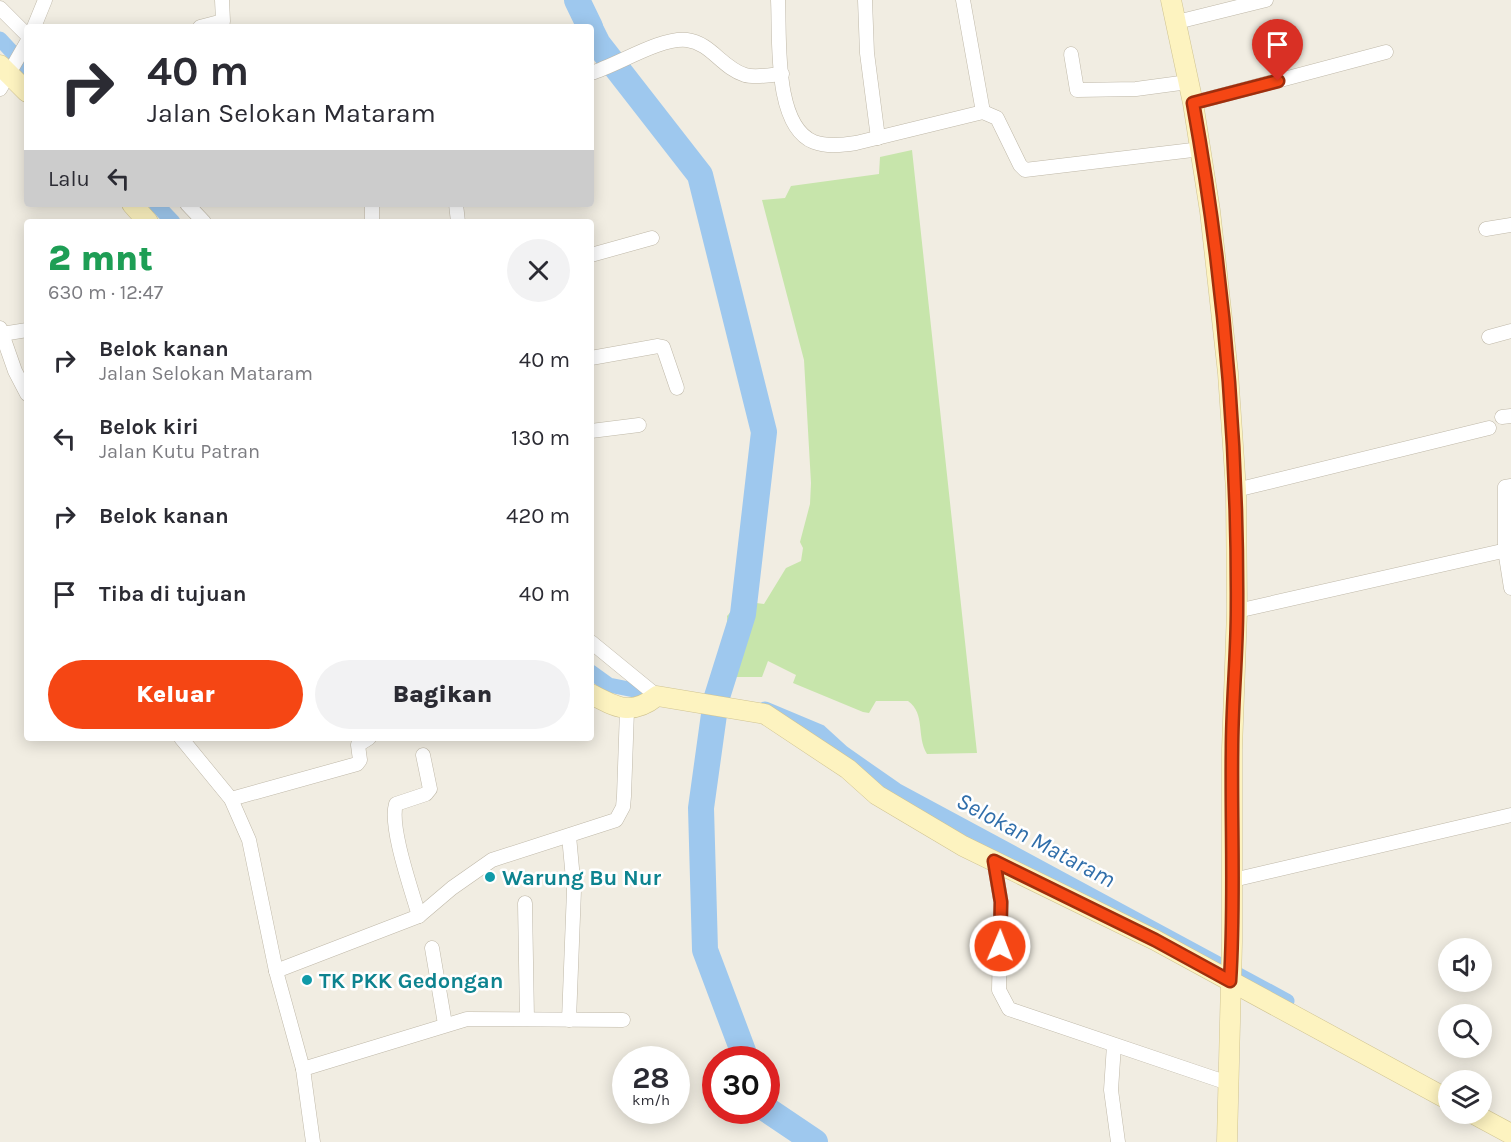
<!DOCTYPE html>
<html lang="id">
<meta charset="utf-8">
<style>
:root{--surface:#fff;--page:#f2f2f3;--text:#2b2b33;--muted:#7c7c81;--accent:#f54614}
body{margin:0;font-family:Karla,sans-serif;background:var(--page);color:var(--text);height:100vh;display:flex;flex-direction:column;font-size:22px;white-space:nowrap}
*{box-sizing:border-box;margin:0}
p{font-size:20px;color:var(--muted)}
.icon{flex:none;width:33px;height:33px;fill:none;stroke:currentColor;stroke-width:2;stroke-linecap:round;stroke-linejoin:round}
.map{position:relative;flex:1;overflow:hidden}
.sheet{position:absolute;left:24px;top:219px;width:570px;height:522px;display:flex;flex-direction:column;background:var(--surface);border-radius:6px;box-shadow:0 3px 15px #0003}
.sheet>*{flex:none}
.guide{position:absolute;left:24px;top:24px;width:570px;height:183px;border-radius:6px;box-shadow:0 3px 15px #0003;background:#fff;color:var(--text);overflow:hidden}
.tools{position:absolute;left:1438px;top:938px;display:grid;gap:12px}
.tools a{display:grid;place-items:center;width:54px;height:54px;border-radius:50%;background:var(--surface);box-shadow:0 3px 15px #0003;font-size:30px}
.speed{position:absolute;left:612px;top:1046px;display:flex;gap:12px;font-size:30px;font-weight:700;text-align:center}
.speed>*{display:grid;place-content:center;width:78px;height:78px;border-radius:50%;background:var(--surface);box-shadow:0 3px 15px #0003;line-height:1}
.speed small{font-size:15px;font-weight:400}
.speed .limit{border:9px solid #d22;background:#fff;color:#111}
.pin{position:absolute;display:grid;place-items:center;width:51px;height:51px;color:#fff;margin:-62px -26px;border-radius:50% 50% 50% 0;rotate:-45deg;box-shadow:0 0 6px #0007}
.pin .icon{rotate:45deg}
.me{position:absolute;width:66px;margin:-33px;rotate:1deg;stroke-linejoin:round;filter:drop-shadow(0 0 4px #0008)}
.turn{display:flex;align-items:center;gap:21px;height:126px;padding:0 24px;font-size:27px}
.turn .icon{width:78px;height:78px;stroke-width:2.5}
.turn b{display:block;font-size:42px;line-height:51px}
.then{display:flex;align-items:center;height:57px;padding:0 24px;background:#0003;gap:12px;font-size:22px}
.round{display:grid;place-items:center;flex:none;width:63px;height:63px;border-radius:32px;background:var(--page)}
.overview{display:flex;align-items:center;justify-content:space-between;height:102px;padding:0 24px}
h1{font-size:36px;font-weight:800;line-height:45px;color:#1e9e55}
.primary-button{display:flex;gap:12px;margin-top:auto;padding:12px 24px}
.primary-button a{flex:1;height:69px;border-radius:36px;background:var(--accent);color:#fff;font-size:24px;font-weight:800;line-height:69px;text-align:center}
.primary-button a+a{background:var(--page);color:var(--text)}
ul{padding:0;list-style:none}
li{display:flex;align-items:center;gap:18px;height:78px;padding:0 24px}
li div{flex:1}
li b{display:block;font-size:22px}
li em{font-style:normal}
.map>svg:first-child{display:block}
.green{fill:#c7e5ab}
.lines{fill:none;stroke-linecap:round;stroke-linejoin:round}
.canal{stroke:#9ec8ee;stroke-width:15}
.river{stroke:#9ec8ee;stroke-width:26}
.street-casing{stroke:#bfb8a8;stroke-width:15}
.secondary-casing{stroke:#d0c492;stroke-width:21}
.street{stroke:#fff;stroke-width:14}
.secondary{stroke:#fdf3c0;stroke-width:20}
.route-casing{stroke:#9f2e0d;stroke-width:15}
.route{stroke:#f54614;stroke-width:10}
.culture-dot{fill:#0f9aa8;stroke:#fff;stroke-width:2}
.labels{text-anchor:middle;stroke-width:5;stroke-linejoin:round;paint-order:stroke}
.culture-label{font-size:22px;font-weight:bold;fill:#0d838f;stroke:#fff;text-anchor:start}
.water-label{font-size:24px;font-style:italic;fill:#306eaa;stroke:#fff}
</style>
<div class="map">
<svg width="1511" height="1142" viewBox="0 0 1511 1142">
<rect width="100%" height="100%" fill="#f1ede2"/>
<path class="green" d="M912,150L977,753L927,754C916,736 926,714 908,701H876L869,713L863,712L793,683L796,675L768,661L762,677H729L724,674C718,652 728,638 727,616L741,601L764,604L786,568L801,561L803,548L800,542L810,504L811,483L804,360L762,200L785,198L791,186L879,174L880,157Z"/>
<g class="lines">
<g class="canal">
<polyline points="0,39 27,68"/>
<polyline points="156,204 173,222"/>
<polyline points="591,672 609,685 659,695"/>
<polyline points="765,709 820,732 843,753 896,790 1287,1001"/>
</g>
<g class="river">
<polyline points="577,0 590,27"/>
<polyline points="591,30 598,44 700,175 764,432 743,614 716,700 701,808 705,950 746,1059"/>
<polyline points="766,1109 815,1142"/>
</g>
<g class="street-casing">
<g id="street">
<path d="M778,0C780,36 773,126 814,142C827,147 843,145 856,143L983,112L997,118L1020,165L1025,170L1201,149"/>
<polyline points="865,0 867,53 878,138"/>
<polyline points="963,0 983,112"/>
<polyline points="0,8 27,35"/>
<polyline points="1177,22 1266,0"/>
<polyline points="34,27 45,0"/>
<polyline points="200,27 223,21 222,0"/>
<polyline points="1071,54 1077,90 1136,89 1188,82"/>
<path d="M591,73C618,65 660,37 687,40C711,43 722,68 745,75C755,78 771,75 782,74"/>
<polyline points="0,89 27,42"/>
<polyline points="1193,103 1386,52"/>
<polyline points="187,204 204,222"/>
<polyline points="372,204 372,222"/>
<polyline points="456,204 458,222"/>
<polyline points="1486,229 1511,225"/>
<polyline points="591,255 652,238"/>
<polyline points="0,328 15,371 27,394"/>
<polyline points="2,334 27,330"/>
<polyline points="1489,337 1511,331"/>
<polyline points="591,358 658,346 663,347 677,388"/>
<polyline points="1502,417 1511,416"/>
<polyline points="591,431 639,425"/>
<polyline points="1511,486 1505,487 1505,550 1511,588"/>
<polyline points="1236,490 1489,428"/>
<polyline points="1237,611 1511,549"/>
<polyline points="591,642 657,696"/>
<polyline points="181,738 231,799 249,840 276,971 303,1069 313,1142"/>
<polyline points="231,799 357,764 360,760 358,745 369,738"/>
<polyline points="569,836 574,890 569,1020"/>
<polyline points="994,861 1001,902 999,990 1009,1009 1228,1083"/>
<polyline points="1233,880 1511,815"/>
<polyline points="525,903 527,1019"/>
<path d="M419,916C412,891 389,827 396,804L426,794L430,789L423,755"/>
<polyline points="432,948 445,1024"/>
<polyline points="276,971 419,916 452,888 492,860 616,820 623,807 624,796 627,710"/>
<polyline points="1114,1045 1111,1090 1118,1142"/>
<polyline points="303,1069 467,1019 623,1020"/>
</g>
</g>
<g class="secondary-casing">
<g id="secondary">
<polyline points="1171,0 1193,103 1210,211 1228,373 1236,490 1237,611 1232,749 1232,942 1227,1142"/>
<polyline points="0,65 27,92"/>
<polyline points="132,204 148,222"/>
<path d="M591,694C617,708 632,716 657,696L765,714L848,769L877,795L963,846L1155,940L1449,1100"/>
<polyline points="1472,1113 1511,1134"/>
</g>
</g>
<use href="#street" class="street"/>
<use href="#secondary" class="secondary"/>
</g>
<g class="lines">
<g class="route-casing">
<path id="route" d="M1000,946L1001,902L994,861L1155,940L1230,981C1235,904 1231,827 1232,750C1232,703 1237,656 1237,609C1238,440 1223,269 1193,103L1278,81"/>
</g>
<use href="#route" class="route"/>
</g>
<g class="culture-dot">
<circle cx="490" cy="877" r="6"/>
<circle cx="307" cy="980" r="6"/>
</g>
<g class="labels">
<g class="culture-label">
<text x="502" y="885">Warung Bu Nur</text>
<text x="319" y="988">TK PKK Gedongan</text>
</g>
<g class="water-label">
<text transform="translate(1036 840) rotate(28)" y="8">Selokan Mataram</text>
</g>
</g>
</svg>
<div class="tools">
<a><svg class="icon" aria-label="sound" viewBox="0 0 24 24"><path d="M4 9h4l5-4v14l-5-4H4zM17 9q2 3 0 6"/></svg></a>
<a><svg class="icon" aria-label="search" viewBox="0 0 24 24"><circle cx="10" cy="10" r="6"/><path d="M15 15l6 6"/></svg></a>
<a><svg class="icon" aria-label="layers" viewBox="0 0 24 24"><path d="M12 4l9 5-9 5-9-5zM3 14l9 5 9-5"/></svg></a>
</div>
<div class="speed"><div>28<small>km/h</small></div><div class="limit">30</div></div>
<div class="pin" style="left:1278px;top:81px;background:#d93025"><svg class="icon" aria-label="arrive" viewBox="0 0 24 24"><path d="M6 21V4h12l-3 4 3 4H6"/></svg></div>
<svg class="me" style="left:1000px;top:946px" viewBox="-20 -20 40 40"><circle r="17" fill="#f54614" stroke="#fff" stroke-width="3"/><path d="M0-11L8 9 0 5-8 9z" fill="#fff"/></svg>
<div class="guide">
<div class="turn"><svg class="icon" aria-label="right" viewBox="0 0 24 24"><path d="M7 20v-9h11M14 6l5 5-5 5"/></svg><div><b>40 m</b>Jalan Selokan Mataram</div></div>
<div class="then">Lalu<svg class="icon" aria-label="left" viewBox="0 0 24 24"><path d="M17 20v-9H6M10 6l-5 5 5 5"/></svg></div>
</div>
<section class="sheet">
<div class="overview"><div><h1>2 mnt</h1><p>630 m · 12:47</p></div><a class="round"><svg class="icon" aria-label="close" viewBox="0 0 24 24"><path d="M6 6l12 12M18 6L6 18"/></svg></a></div>
<ul>
<li><svg class="icon" aria-label="right" viewBox="0 0 24 24"><path d="M7 20v-9h11M14 6l5 5-5 5"/></svg><div><b>Belok kanan</b><p>Jalan Selokan Mataram</p></div><em>40 m</em></li>
<li><svg class="icon" aria-label="left" viewBox="0 0 24 24"><path d="M17 20v-9H6M10 6l-5 5 5 5"/></svg><div><b>Belok kiri</b><p>Jalan Kutu Patran</p></div><em>130 m</em></li>
<li><svg class="icon" aria-label="right" viewBox="0 0 24 24"><path d="M7 20v-9h11M14 6l5 5-5 5"/></svg><div><b>Belok kanan</b></div><em>420 m</em></li>
<li><svg class="icon" aria-label="arrive" viewBox="0 0 24 24"><path d="M6 21V4h12l-3 4 3 4H6"/></svg><div><b>Tiba di tujuan</b></div><em>40 m</em></li>
</ul>
<div class="primary-button"><a>Keluar</a><a>Bagikan</a></div>
</section>
</div>
